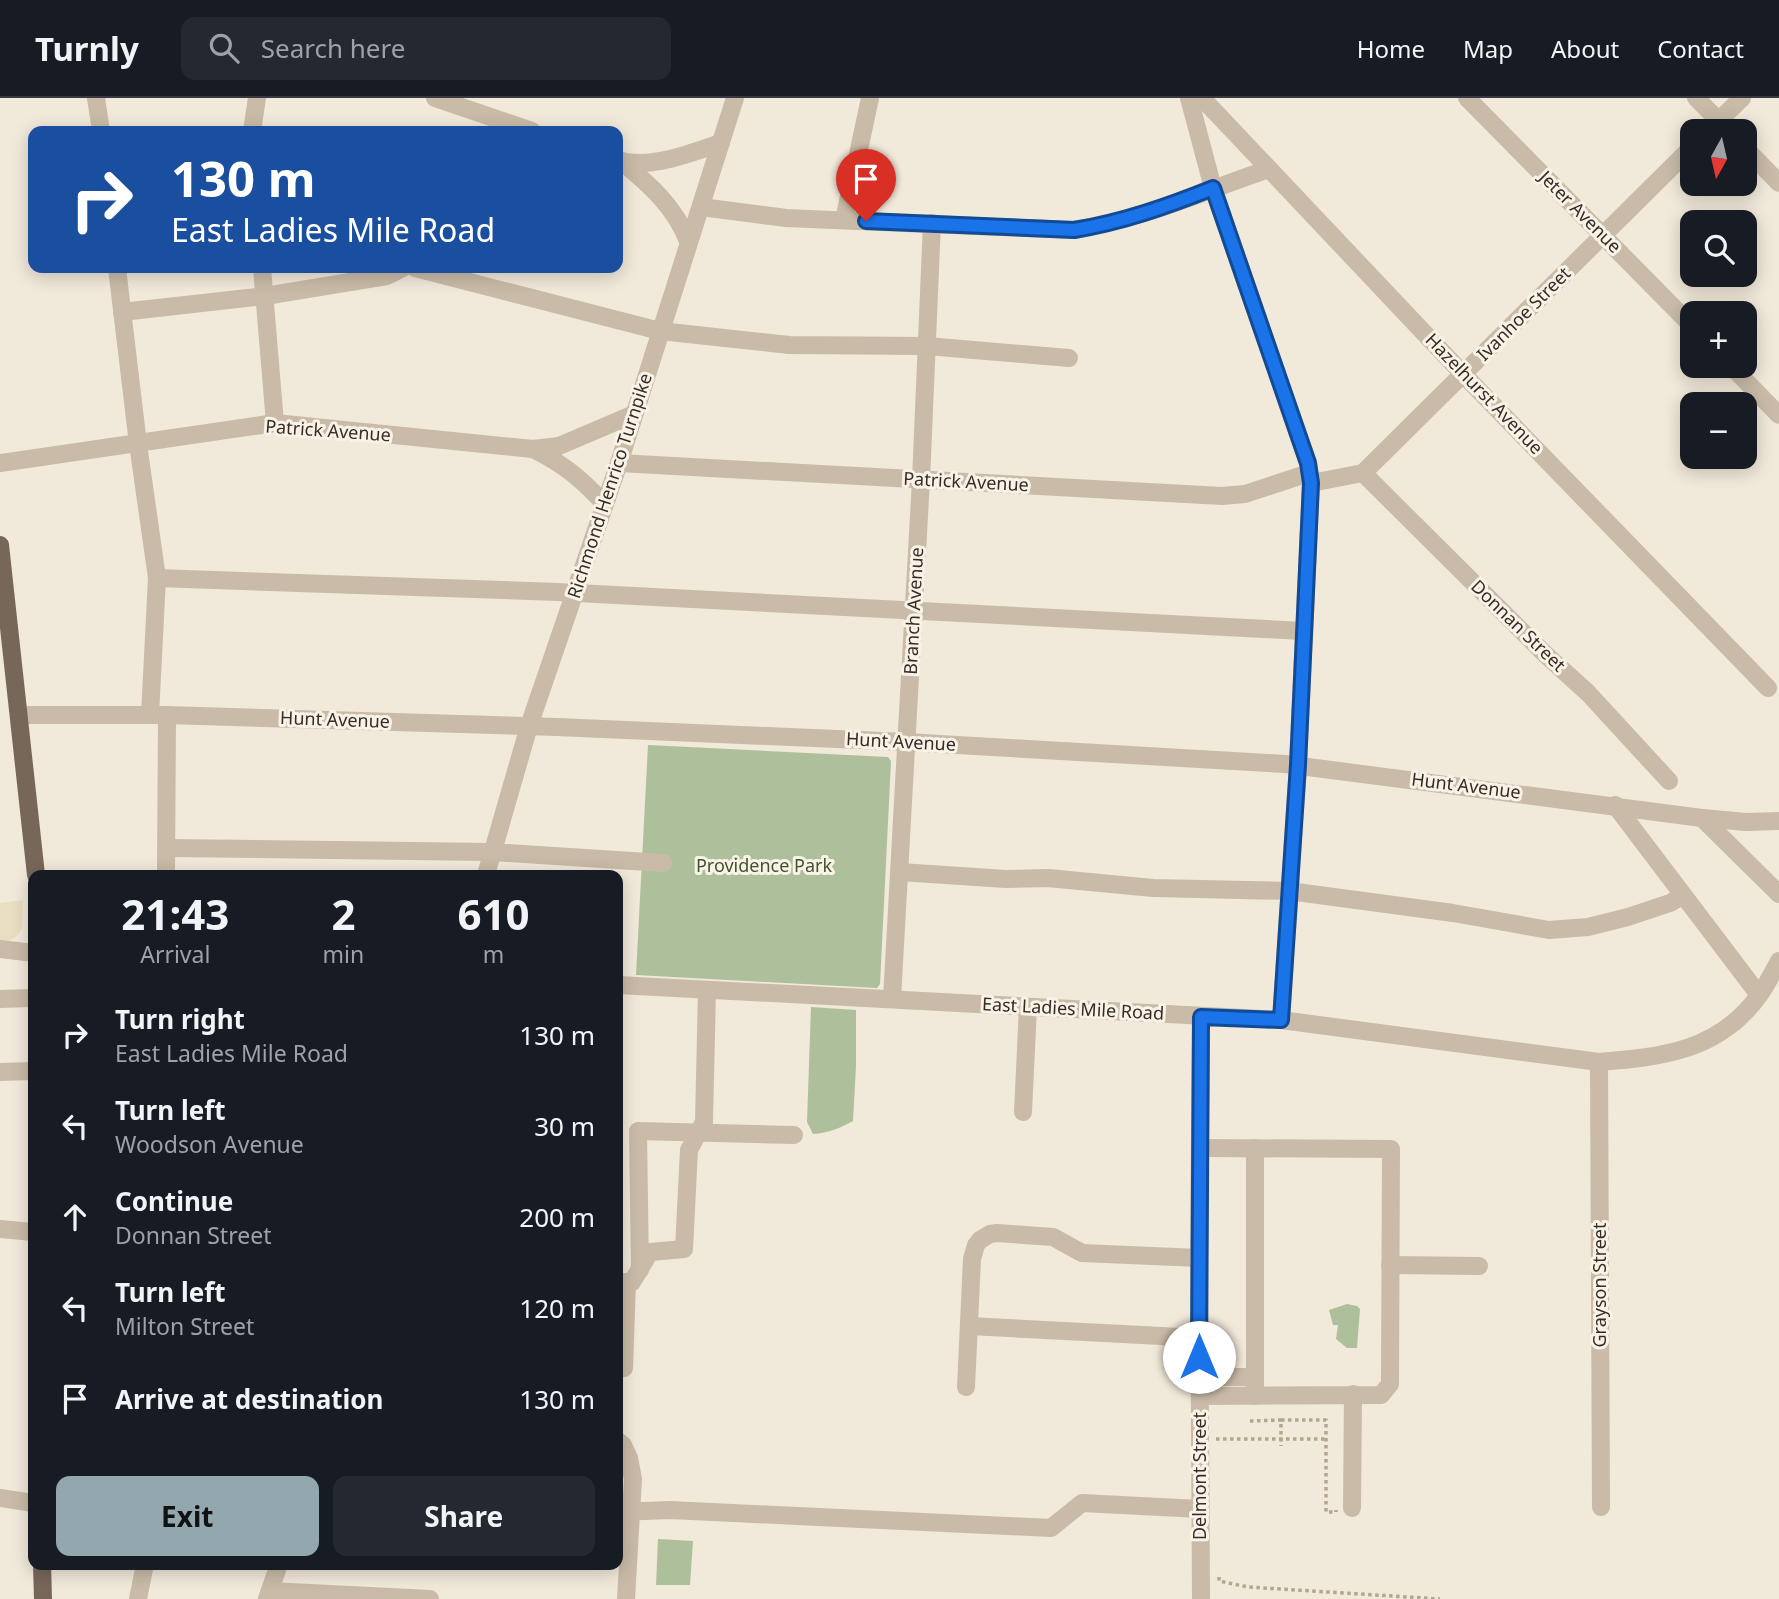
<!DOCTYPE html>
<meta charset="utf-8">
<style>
:root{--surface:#171b24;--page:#242831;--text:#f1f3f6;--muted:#9ea1a6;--line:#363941;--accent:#92a7ae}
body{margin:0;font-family:"Noto Sans",sans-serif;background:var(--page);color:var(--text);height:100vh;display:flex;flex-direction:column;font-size:26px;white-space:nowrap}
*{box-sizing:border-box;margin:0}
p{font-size:23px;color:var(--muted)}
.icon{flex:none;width:38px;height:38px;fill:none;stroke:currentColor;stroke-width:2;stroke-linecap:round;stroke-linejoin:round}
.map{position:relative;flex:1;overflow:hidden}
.panel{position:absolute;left:28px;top:772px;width:595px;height:700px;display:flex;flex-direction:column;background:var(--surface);border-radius:14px;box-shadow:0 4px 18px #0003}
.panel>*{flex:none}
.banner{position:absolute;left:28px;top:28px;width:595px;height:147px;border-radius:14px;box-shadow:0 4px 18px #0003;background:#1a4fa0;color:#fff;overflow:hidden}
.needle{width:46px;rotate:188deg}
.tools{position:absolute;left:1680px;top:21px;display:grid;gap:14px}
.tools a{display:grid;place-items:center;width:77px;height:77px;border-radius:14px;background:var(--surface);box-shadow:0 4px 18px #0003;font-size:35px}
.pin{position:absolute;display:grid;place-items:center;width:60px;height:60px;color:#fff;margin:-72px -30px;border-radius:50% 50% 50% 0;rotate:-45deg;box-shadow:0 0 7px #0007}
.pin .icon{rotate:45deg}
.me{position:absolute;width:77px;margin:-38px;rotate:0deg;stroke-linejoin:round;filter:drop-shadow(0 0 5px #0008)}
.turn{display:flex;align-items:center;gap:24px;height:147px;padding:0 28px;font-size:32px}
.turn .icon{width:91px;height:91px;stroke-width:2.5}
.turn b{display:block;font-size:49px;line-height:60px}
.eta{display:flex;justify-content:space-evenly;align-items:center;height:119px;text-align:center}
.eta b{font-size:42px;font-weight:700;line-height:49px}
.cta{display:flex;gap:14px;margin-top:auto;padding:14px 28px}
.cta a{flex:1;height:80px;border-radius:14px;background:var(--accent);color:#111;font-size:28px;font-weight:700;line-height:80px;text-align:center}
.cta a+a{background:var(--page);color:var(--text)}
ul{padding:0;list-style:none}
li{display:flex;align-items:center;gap:21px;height:91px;padding:0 28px}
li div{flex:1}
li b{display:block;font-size:26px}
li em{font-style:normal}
header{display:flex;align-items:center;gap:42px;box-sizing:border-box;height:98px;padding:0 35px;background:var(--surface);border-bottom:2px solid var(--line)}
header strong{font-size:33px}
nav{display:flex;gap:38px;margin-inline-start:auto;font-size:24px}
.search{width:490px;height:63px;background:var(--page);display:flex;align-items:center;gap:18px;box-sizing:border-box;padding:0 24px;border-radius:14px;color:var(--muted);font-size:26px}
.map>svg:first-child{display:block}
.green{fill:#aec09b}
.plaza{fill:#e9ddc2}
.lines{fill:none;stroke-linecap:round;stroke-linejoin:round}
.path{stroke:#b4a591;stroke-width:3.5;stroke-dasharray:3.5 3.5;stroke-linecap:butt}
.minor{stroke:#c9bba7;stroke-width:18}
.major{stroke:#776759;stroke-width:18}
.route-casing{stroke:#114b97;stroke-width:18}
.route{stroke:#1a73e8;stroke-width:12}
.labels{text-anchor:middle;stroke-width:6;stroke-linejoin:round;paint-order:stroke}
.street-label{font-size:18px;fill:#352d27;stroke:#f9f3e7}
.park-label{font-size:18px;fill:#3f532c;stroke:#f9f3e7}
</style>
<header>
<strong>Turnly</strong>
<div class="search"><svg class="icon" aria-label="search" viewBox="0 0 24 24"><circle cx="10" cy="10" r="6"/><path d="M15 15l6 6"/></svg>Search here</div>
<nav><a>Home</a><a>Map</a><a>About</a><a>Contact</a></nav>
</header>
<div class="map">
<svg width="1779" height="1501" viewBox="0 0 1779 1501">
<rect width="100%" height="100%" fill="#f1e9da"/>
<g class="green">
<polygon points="648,647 888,659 891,663 880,886 877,890 636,877"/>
<path d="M811,909L856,912V968L853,1023C840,1030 829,1035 813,1036L807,1024Z"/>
<polygon points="1347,1206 1357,1208 1360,1211 1357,1250 1347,1250 1336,1241 1338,1227 1333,1227 1329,1212"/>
<polygon points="658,1441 693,1443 690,1487 656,1487"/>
</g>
<polygon class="plaza" points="23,802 22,830 17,838 7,844 0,844 0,805"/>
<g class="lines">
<g class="path">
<polyline points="1281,1322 1326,1322 1326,1414 1336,1414 1336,1412"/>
<polyline points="1250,1323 1281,1322 1281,1348"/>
<polyline points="1216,1341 1326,1341"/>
<polyline points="1219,1479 1219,1483 1248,1489 1440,1501"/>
</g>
<g class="minor">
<polyline points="96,0 101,33"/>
<polyline points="435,0 532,33"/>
<polyline points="1189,0 1213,90 1308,365 1311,385 1298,667 1281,922"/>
<polyline points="1202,0 1463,276 1768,590"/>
<polyline points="1467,0 1692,228"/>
<polyline points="1696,0 1729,33"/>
<polyline points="252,33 257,0"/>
<polyline points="1708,33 1742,0"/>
<polyline points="1745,50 1779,85"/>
<path d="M618,62C650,72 690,55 721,45"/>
<path d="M622,64C650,87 675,109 688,143"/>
<path d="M701,109L786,120L1074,132C1142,121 1204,93 1269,71"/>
<polyline points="844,122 870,0"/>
<polyline points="117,170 138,346 157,480 150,617"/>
<polyline points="262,170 275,325"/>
<polyline points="415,170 660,233 789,247 927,248 1069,260"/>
<polyline points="122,214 265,198 387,178 403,170"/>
<polyline points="1731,268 1779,317"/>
<path d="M533,351C565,367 580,380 605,406"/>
<polyline points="0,365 275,325 533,351 559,348 634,316"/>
<polyline points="619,365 1222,398 1245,396 1309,375"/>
<polyline points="1363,375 1545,556 1588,595 1669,683"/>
<polyline points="1311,385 1363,375 1692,49"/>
<polyline points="157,480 558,494 1303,533"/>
<polyline points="20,617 167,617 557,629 906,644 1285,666 1702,720 1746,724 1779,723"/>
<polyline points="1615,707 1759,897"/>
<polyline points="1702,720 1779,796"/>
<polyline points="168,750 492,754 663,765"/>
<polyline points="900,774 1006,781 1048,780 1153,790 1289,793 1453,815 1549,832 1588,829 1628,819 1670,805 1682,798"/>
<polyline points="166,777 167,617"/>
<polyline points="486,777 529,628 619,365 735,0"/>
<polyline points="0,851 33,855"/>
<path d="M618,887L1281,922L1599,964C1662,959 1720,953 1760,896C1767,886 1773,874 1779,863"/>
<polyline points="0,901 33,900"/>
<polyline points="892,901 921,382 932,125"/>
<polyline points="1599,964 1601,1409"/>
<polyline points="0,974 33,973"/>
<polyline points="1023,1014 1028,909"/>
<polyline points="0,1131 33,1134"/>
<polyline points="1390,1167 1479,1168"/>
<polyline points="640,1172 638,1033 794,1037"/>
<polyline points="618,1184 632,1184 650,1154 684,1151 689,1052 704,1024 707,892"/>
<polyline points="969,1228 1200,1240"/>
<polyline points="618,1270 624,1270 627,1184"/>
<polyline points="1199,1279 1255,1279"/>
<polyline points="966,1289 972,1161 976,1147 980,1142 990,1136 997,1135 1053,1139 1082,1155 1199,1160"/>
<polyline points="1200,1298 1381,1297 1390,1286 1391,1051 1200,1050"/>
<polyline points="1255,1298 1255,1050"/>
<polyline points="618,1343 623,1347 629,1360 633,1381 626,1501"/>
<polyline points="0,1400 33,1405"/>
<polyline points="1352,1410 1353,1296"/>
<polyline points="618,1414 670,1412 1051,1430 1082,1405 1200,1411"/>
<polyline points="270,1493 430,1501"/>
<polyline points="138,1501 145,1466"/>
<polyline points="267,1501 279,1466"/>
<polyline points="1201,1501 1199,1160 1201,919"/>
</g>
<g class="major">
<polyline points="0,447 36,777"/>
<polyline points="42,1466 43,1501"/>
</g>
</g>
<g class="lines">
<g class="route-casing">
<path id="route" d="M866,123L1074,132C1123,124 1168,108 1213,90L1308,365L1311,385L1298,667L1281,922L1201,919L1199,1259"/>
</g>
<use href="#route" class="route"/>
</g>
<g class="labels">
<g class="street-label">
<text transform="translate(1580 114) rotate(45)" y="6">Jeter Avenue</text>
<text transform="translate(1524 216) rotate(-45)" y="6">Ivanhoe Street</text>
<text transform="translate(1484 296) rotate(46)" y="6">Hazelhurst Avenue</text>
<text transform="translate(328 333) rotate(4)" y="6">Patrick Avenue</text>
<text transform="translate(966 384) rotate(3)" y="6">Patrick Avenue</text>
<text transform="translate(610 388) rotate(-72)" y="6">Richmond Henrico Turnpike</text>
<text transform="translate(914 513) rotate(-87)" y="6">Branch Avenue</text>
<text transform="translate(1518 528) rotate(44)" y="6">Donnan Street</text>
<text transform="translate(335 622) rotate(2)" y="6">Hunt Avenue</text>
<text transform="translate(901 644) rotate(3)" y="6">Hunt Avenue</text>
<text transform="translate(1466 688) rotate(7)" y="6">Hunt Avenue</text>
<text transform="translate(1073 911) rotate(3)" y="6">East Ladies Mile Road</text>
<text transform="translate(1600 1187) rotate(-90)" y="6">Grayson Street</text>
<text transform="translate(1200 1378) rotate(-90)" y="6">Delmont Street</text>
</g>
<g class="park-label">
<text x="764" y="774">Providence Park</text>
</g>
</g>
</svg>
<div class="tools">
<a><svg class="needle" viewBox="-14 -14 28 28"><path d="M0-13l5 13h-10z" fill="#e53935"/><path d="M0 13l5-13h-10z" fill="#9ea1a6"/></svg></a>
<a><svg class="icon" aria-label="search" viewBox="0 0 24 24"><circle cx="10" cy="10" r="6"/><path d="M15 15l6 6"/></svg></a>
<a>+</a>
<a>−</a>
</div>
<div class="pin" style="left:866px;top:123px;background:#d93025"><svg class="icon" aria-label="arrive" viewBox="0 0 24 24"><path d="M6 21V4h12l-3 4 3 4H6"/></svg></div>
<svg class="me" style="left:1199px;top:1259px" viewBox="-20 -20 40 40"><circle r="19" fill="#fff"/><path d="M0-13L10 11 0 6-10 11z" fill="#1a73e8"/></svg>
<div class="banner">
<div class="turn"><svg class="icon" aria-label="right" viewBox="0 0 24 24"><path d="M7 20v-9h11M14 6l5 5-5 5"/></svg><div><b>130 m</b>East Ladies Mile Road</div></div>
</div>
<section class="panel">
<div class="eta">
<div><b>21:43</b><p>Arrival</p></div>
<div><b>2</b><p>min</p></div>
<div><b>610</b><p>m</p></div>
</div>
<ul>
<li><svg class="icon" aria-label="right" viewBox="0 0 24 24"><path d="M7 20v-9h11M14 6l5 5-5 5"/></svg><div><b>Turn right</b><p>East Ladies Mile Road</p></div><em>130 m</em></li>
<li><svg class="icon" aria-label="left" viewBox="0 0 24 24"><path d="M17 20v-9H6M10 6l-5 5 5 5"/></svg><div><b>Turn left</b><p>Woodson Avenue</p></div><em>30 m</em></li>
<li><svg class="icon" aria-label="ahead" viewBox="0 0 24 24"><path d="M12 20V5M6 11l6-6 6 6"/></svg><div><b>Continue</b><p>Donnan Street</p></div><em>200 m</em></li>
<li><svg class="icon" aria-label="left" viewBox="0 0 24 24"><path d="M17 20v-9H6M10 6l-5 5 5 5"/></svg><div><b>Turn left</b><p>Milton Street</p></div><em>120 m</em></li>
<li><svg class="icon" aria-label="arrive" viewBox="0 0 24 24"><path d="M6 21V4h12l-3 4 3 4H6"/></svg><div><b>Arrive at destination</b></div><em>130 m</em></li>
</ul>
<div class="cta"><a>Exit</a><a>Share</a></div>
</section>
</div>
